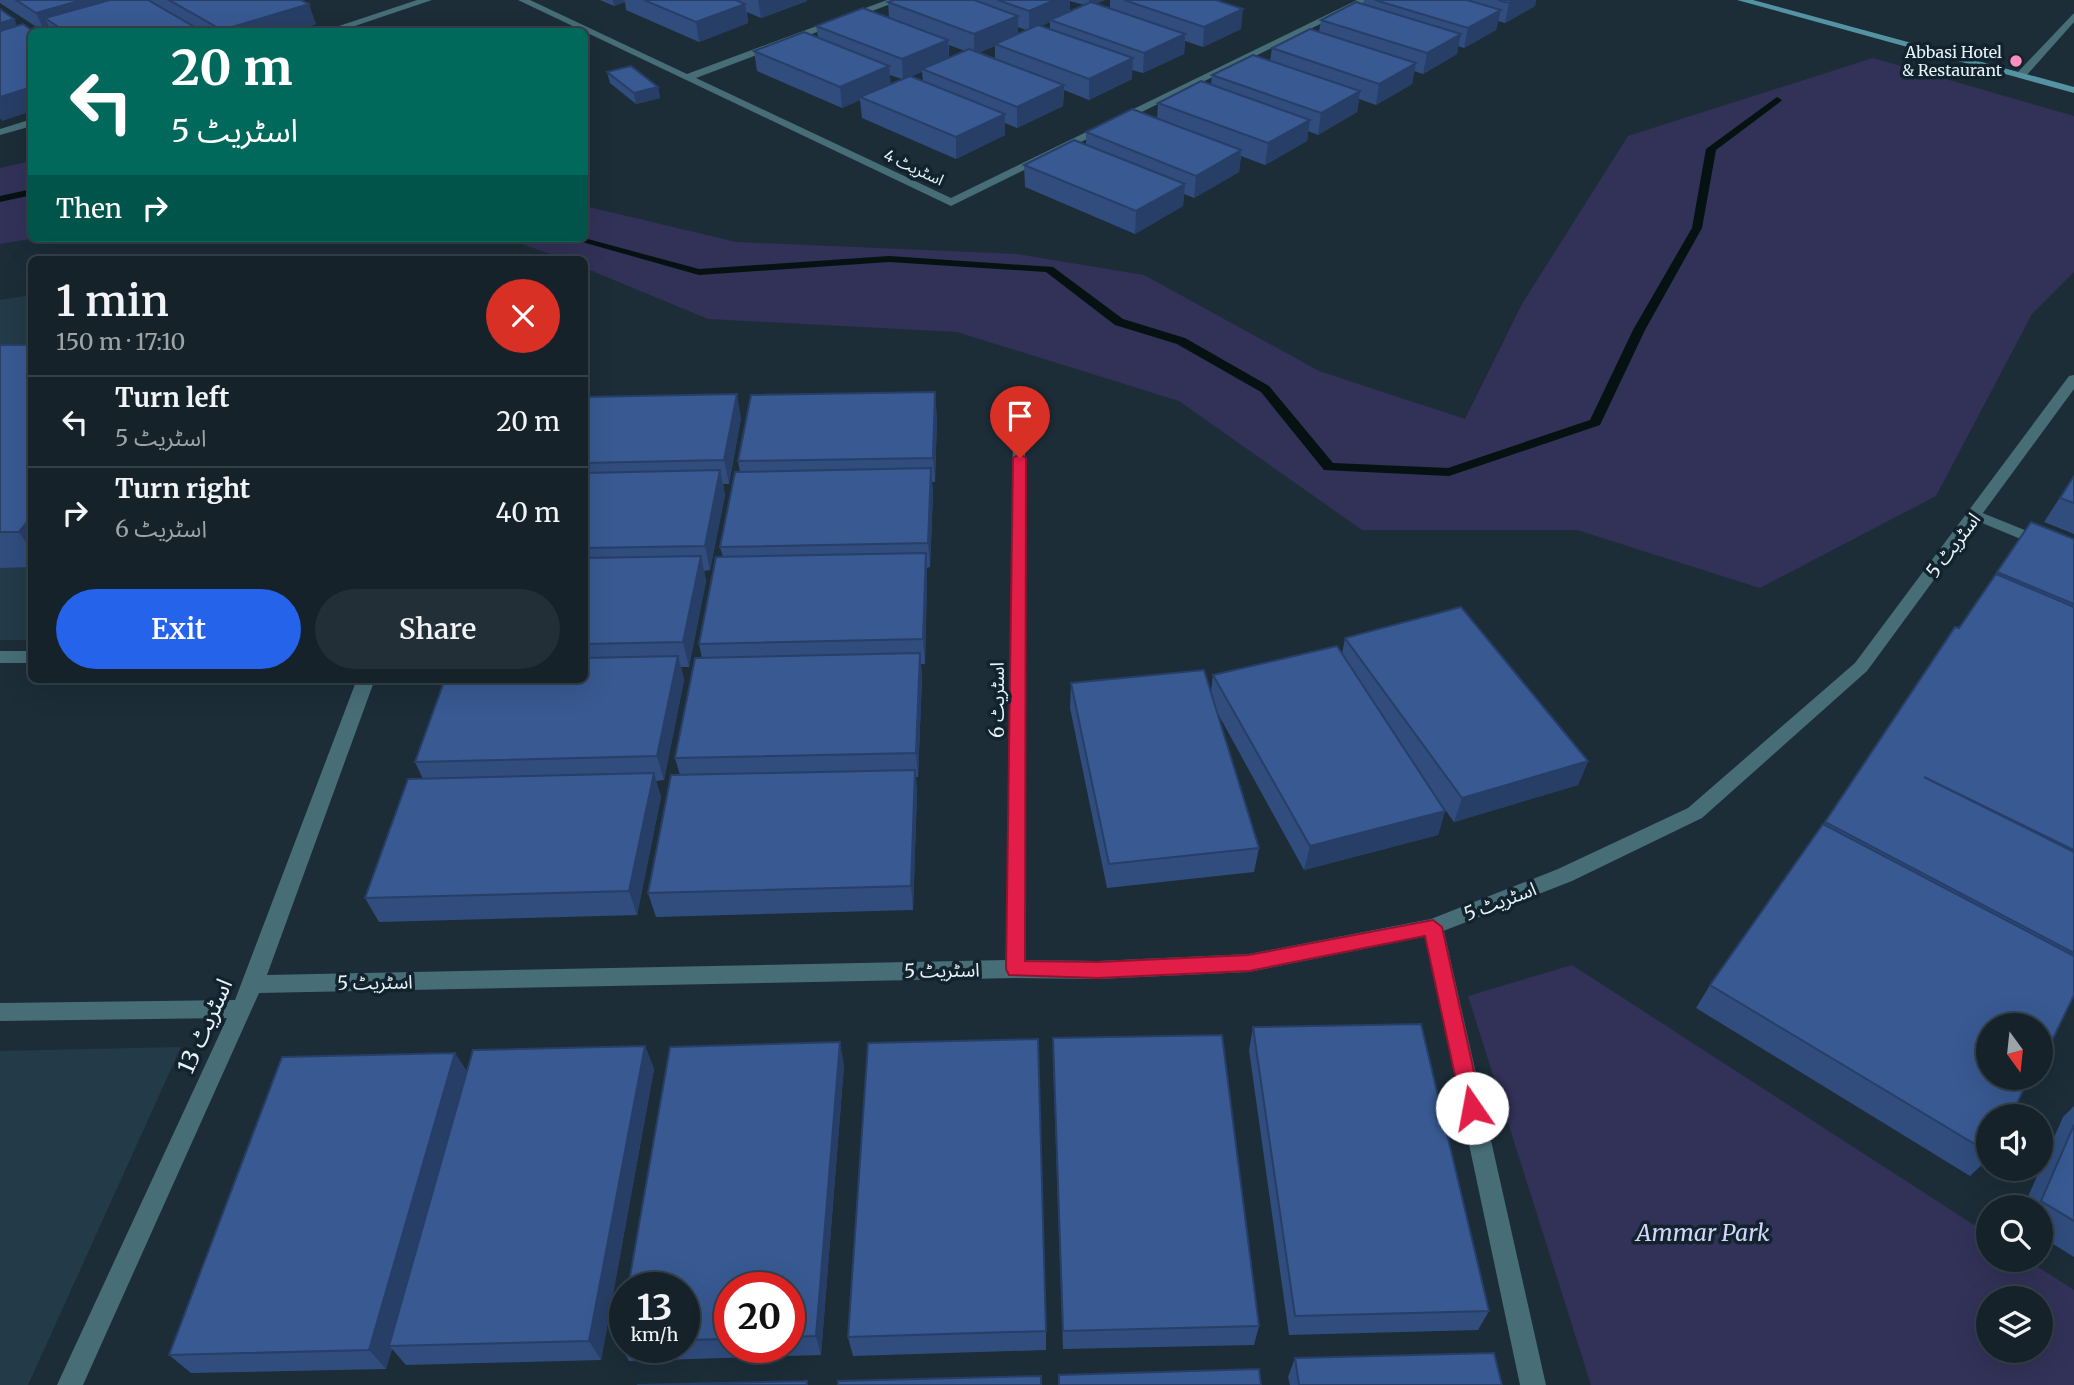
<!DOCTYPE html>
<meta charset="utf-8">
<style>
:root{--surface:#15222a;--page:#222f36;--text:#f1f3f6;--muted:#9da4a8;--line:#343f47;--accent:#2563eb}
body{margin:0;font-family:Merriweather,"Noto Sans Arabic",serif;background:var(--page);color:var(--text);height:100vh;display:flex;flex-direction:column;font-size:26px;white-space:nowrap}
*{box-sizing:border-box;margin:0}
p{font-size:23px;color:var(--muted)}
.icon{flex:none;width:38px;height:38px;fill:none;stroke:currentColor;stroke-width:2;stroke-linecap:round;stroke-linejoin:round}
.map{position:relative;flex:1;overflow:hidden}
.sheet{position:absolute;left:28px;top:256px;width:560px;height:427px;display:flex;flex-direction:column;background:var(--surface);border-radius:10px;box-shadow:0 7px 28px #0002,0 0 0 2px var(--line)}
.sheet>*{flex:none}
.hud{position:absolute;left:28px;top:28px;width:560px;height:214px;border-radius:10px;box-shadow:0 7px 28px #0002,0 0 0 2px var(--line);background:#00695c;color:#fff;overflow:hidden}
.needle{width:46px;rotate:165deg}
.tools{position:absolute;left:1976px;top:1013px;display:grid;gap:14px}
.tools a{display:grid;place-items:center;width:77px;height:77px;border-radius:50%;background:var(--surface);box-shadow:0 7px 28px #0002,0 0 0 2px var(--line);font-size:35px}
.speed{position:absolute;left:609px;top:1272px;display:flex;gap:14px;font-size:35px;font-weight:700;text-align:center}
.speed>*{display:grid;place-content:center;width:91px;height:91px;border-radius:50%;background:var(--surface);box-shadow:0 7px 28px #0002,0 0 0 2px var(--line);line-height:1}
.speed small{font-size:18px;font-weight:400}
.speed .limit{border:10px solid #d22;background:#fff;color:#111}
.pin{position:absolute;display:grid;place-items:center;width:60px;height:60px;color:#fff;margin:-72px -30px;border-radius:50% 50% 50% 0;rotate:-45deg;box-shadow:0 0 7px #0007}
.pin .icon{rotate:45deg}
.me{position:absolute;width:77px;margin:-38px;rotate:348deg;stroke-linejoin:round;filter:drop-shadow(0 0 5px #0008)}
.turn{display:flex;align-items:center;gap:24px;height:147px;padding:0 28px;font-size:32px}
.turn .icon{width:91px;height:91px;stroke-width:2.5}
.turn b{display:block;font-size:49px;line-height:60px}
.then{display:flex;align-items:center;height:66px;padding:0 28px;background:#0003;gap:14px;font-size:26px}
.round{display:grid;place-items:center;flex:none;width:74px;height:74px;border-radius:37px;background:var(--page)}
.headline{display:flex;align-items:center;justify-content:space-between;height:119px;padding:0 28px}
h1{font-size:42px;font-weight:600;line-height:52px}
.button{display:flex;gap:14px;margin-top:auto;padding:14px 28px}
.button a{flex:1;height:80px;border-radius:42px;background:var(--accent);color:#fff;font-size:28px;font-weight:600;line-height:80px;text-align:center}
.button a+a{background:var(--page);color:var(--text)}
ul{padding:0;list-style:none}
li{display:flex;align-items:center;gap:21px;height:91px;padding:0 28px;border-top:2px solid var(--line)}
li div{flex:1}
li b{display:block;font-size:26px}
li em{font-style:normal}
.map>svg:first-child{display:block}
.built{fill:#233a48}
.green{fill:#323158;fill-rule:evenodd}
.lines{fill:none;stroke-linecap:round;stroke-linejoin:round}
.stream{fill:#051211;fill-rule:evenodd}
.lane{fill:#476d77;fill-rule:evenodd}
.street{fill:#476d77;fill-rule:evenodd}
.secondary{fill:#5493a2;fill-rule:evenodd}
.wall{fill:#304d7e;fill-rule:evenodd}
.shaded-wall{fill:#273e66}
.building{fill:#385992;stroke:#273e66;stroke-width:2}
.route{fill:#e11d48;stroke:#92132f;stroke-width:2}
.poi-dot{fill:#fd8ec0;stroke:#12232d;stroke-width:2.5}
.labels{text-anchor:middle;stroke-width:7;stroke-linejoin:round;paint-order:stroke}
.far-poi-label{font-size:16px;fill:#e7f2f9;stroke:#12232d;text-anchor:end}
.far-street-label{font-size:16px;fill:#e7f2f9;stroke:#12232d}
.street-label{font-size:19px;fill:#e7f2f9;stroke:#12232d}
.near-street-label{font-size:23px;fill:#e7f2f9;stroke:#12232d}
.near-park-label{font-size:23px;font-style:italic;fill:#d3d5fb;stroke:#12232d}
</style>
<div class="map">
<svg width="2074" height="1385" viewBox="0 0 2074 1385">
<rect width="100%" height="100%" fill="#1c2d38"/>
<g class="built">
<polygon points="31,295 31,640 0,640 0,300"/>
<polygon points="181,1047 28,1385 0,1385 0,1051"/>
</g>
<g class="green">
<polygon points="1873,58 2074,116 2074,272 2032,314 1936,496 1760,588 1577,530 1362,530 1179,401 957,332 708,319 585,268 584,259 564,259 505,238 584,238 585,206 736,242 1017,254 1144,275 1319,371 1465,419 1522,304 1628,136"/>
<polygon points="31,161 32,238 36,238 0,244 0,168"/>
<path d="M1572,965L1988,1234V1260H2027L2074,1290V1385H1591L1468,996ZM1988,1298H2040V1351H1988Z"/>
</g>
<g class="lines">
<g class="stream">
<polygon points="1777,97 1782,100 1780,102 1716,150 1702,228 1645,330 1600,425 1449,476 1324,470 1261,392 1177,344 1115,325 1046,272 889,262 699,275 568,238 584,238 699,269 889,256 1053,267 1123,319 1185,338 1269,386 1333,463 1448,468 1590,420 1633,330 1692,228 1706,149"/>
<polygon points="32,189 32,195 0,202 0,196"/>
</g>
<g class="lane">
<polygon points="1975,510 2074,550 2074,561 1970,518 1967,515 1970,512"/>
<polygon points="1433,919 1440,921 1443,927 1546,1385 1520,1385 1423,927 1426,921"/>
</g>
<g class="street">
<polygon points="417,0 432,0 337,32 321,32"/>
<polygon points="518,0 530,0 687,74 887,0 901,0 696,78 951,198 1357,0 1369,0 951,206"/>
<polygon points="2074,13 2074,22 2025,77 2017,77 2017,73"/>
<polygon points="32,119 32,126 0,135 0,129"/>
<polygon points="2074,375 2074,389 1867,671 1702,818 1572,881 1433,935 1249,972 1098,979 1016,978 259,993 83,1385 57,1385 227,1018 0,1021 0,1003 235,1000 357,679 375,679 267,975 1006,960 1013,432 1020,428 1025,429 1026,960 1098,961 1249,954 1431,919 1558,869 1688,808 1855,663 2069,376"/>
<rect x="0" y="651" width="32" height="12"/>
</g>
<polygon class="secondary" points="1737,0 1753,0 2074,87 2074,93"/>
</g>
<g class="wall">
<polygon points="0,0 301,0 316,24 291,32 44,32 0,3"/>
<polygon points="600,0 807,0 807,1 761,18 747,12 748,23 699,42 626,10 625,2 614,6"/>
<path d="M894,0H1105L1096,4L1110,8V0H1216L1241,29L1203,47L1185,41L1184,54L1143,73L1132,70V79L1089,100L1064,90L1063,106L1017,128L1005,123V135L956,159L862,118L860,100L842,108L757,71L754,51L818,37L816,26L889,17L888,2ZM1070,1L1084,5L1070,11ZM1050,22V29L1041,26ZM1018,27L1026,30L1018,33ZM949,45L965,51L949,58ZM995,46V59L978,53ZM922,72L923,81L911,76ZM890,75L902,79L890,84Z"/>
<polygon points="1364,0 1536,0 1535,6 1505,23 1498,21 1496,30 1464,48 1458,46 1457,54 1423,74 1414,71 1412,84 1376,105 1359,99 1357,112 1318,135 1308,131 1307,141 1265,165 1241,156 1239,172 1194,198 1184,194 1183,206 1135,234 1025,187 1024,165 1086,144 1086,132 1157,119 1158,103 1211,85 1212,75 1270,61 1272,48 1319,32 1321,20 1363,4"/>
<polygon points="607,72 658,87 660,98 636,104 610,83"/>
<polygon points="0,345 32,345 32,567 0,568"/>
<polygon points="584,397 741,418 729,484 723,484 725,495 710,570 704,571 706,581 689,667 681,667 684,680 664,780 656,781 661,797 637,915 379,922 365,898 423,779 415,762 584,679"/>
<polygon points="937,416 935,482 932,482 933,492 930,567 927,568 927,578 925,664 921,664 922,677 918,777 916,777 917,794 913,910 656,917 648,893 680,775 675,758 702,658 699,644 723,557 720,547 740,472 738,461"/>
<polygon points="2074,476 2074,534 2044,522"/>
<polygon points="2031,522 2074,539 2074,995 2045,1055 2040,1060 2040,1026 1988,1116 1988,1159 1970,1176 1696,1008 1710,985 1824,824 1955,627 1959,628"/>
<polygon points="1345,638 1588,761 1578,785 1454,822 1436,797 1445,811 1438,835 1304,870 1217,712 1259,848 1254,872 1107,888 1070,708 1071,683 1211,692 1213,675 1342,654"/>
<polygon points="1253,1027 1489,1311 1478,1330 1289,1335 1249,1050"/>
<polygon points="1053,1038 1259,1326 1254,1345 1063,1349 1053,1061"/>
<polygon points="645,1046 654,1069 601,1360 406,1365 392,1349 386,1369 191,1373 169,1355 455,1053 467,1072"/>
<path d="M844,1065L821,1355L629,1361L618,1342L625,1304V1348H684V1288ZM730,1288H789V1348H730Z"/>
<polygon points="2074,1106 2074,1257 2040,1236 2040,1208 2023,1208 2063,1117"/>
<polygon points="1046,1331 1046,1350 853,1356 848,1337"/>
<polygon points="1295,1358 1502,1385 1290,1385 1288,1377"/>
</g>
<g class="shaded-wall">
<polygon points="82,0 132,0 45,18 51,31 45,32 36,13"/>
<polygon points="613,0 624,0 625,2 614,6"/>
<polygon points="758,0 807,0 807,1 761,18"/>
<polygon points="1055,0 1070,0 1070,13 1050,20 1050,22 1029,31 1029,11"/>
<polygon points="1089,0 1105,0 1089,7"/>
<polygon points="1515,0 1536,0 1535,6 1505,23 1509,3"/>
<polygon points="309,4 316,24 291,32 223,32 222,30"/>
<polygon points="745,4 748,23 699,42 696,22"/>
<polygon points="1243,9 1241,29 1203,47 1204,27"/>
<polygon points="1501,10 1496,30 1464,48 1468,28"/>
<polygon points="1018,16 1018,36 995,44 995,46 974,54 974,34"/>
<polygon points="14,19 24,39 0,46 0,23"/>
<polygon points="1185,34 1184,54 1143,73 1144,53"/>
<polygon points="1461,34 1457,54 1423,74 1427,53"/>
<polygon points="948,40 949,60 922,69 922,72 903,80 902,59"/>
<polygon points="1133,58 1132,79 1089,100 1089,79"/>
<polygon points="1416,63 1412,84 1376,105 1379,84"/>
<polygon points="889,66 891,86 860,97 860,100 842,108 840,87"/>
<polygon points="1064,85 1063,106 1017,128 1017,107"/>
<polygon points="32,87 32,111 2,121 0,118 0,97"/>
<polygon points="658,87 660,98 636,104 634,93"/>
<polygon points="1360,91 1357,112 1318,135 1321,113"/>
<polygon points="1005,114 1005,135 956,159 956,137"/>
<polygon points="1310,120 1307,141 1265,165 1268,143"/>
<polygon points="1241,150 1239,172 1194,198 1196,176"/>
<polygon points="1185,184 1183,206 1135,234 1136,211"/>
<polygon points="935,392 937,416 935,482 933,458"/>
<polygon points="737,394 741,418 729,484 724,460"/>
<polygon points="931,468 933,492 930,567 928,543"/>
<polygon points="720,470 725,495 710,570 705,546"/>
<polygon points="32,516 32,551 19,532"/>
<polygon points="926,553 927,578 925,664 923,639"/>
<polygon points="701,556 706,581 689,667 683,642"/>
<polygon points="920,653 922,677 918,777 916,753"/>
<polygon points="678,656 684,680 664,780 657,756"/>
<polygon points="1588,761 1578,785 1454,822 1462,798"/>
<polygon points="915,770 917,794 913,910 911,886"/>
<polygon points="654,773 661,797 637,915 629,891"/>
<polygon points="1445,811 1438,835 1304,870 1310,846"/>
<polygon points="840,1042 844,1065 821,1355 816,1336"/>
<polygon points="645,1046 654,1069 601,1360 589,1341"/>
<polygon points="455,1053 468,1075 389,1346 392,1349 386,1369 369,1350"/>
</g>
<g class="building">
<polygon points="16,0 82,0 36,13"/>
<polygon points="110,0 148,0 203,32 66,32 45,18"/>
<polygon points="169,0 301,0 309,4 222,30"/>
<polygon points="644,0 736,0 745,4 696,22"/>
<polygon points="894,0 974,0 1018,16 974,34 888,2"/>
<polygon points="998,0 1055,0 1029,11"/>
<polygon points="1124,0 1216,0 1243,9 1204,27"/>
<polygon points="1375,0 1467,0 1501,10 1468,28"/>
<polygon points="1498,0 1515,0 1509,3"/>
<polygon points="1091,2 1185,34 1144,53 1050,20"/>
<polygon points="1356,2 1461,34 1427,53 1321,20"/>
<polygon points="863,8 948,40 902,59 816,26"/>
<polygon points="0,9 14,19 0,23"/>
<polygon points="23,24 34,32 32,32 32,87 0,97 0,31"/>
<polygon points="1038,25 1133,58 1089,79 995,44"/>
<polygon points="1310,29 1416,63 1379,84 1272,48"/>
<polygon points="804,32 889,66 840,87 754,51"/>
<polygon points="969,49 1064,85 1017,107 922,69"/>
<polygon points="1253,55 1360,91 1321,113 1212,75"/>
<polygon points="631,66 658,87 634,93 607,72"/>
<polygon points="910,76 1005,114 956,137 860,97"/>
<polygon points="1201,81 1310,120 1268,143 1158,103"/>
<polygon points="1132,109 1241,150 1196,176 1086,132"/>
<polygon points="1074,140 1185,184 1136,211 1024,165"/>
<polygon points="0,345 32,345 32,516 19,532 0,532"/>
<polygon points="935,392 933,458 738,461 751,395"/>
<polygon points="737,394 724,460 584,463 584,397"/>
<polygon points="931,468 928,543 720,547 735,472"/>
<polygon points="720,470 705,546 584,548 584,473"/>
<polygon points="2074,476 2074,503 2060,498"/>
<polygon points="2031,522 2074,539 2074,604 1997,572"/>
<polygon points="926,553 923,639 699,644 716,557"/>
<polygon points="701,556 683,642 584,644 584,558"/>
<polygon points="1996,574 2074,607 2074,850 1924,777 2074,852 2074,953 1825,822 1955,627 1959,628"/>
<polygon points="1461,607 1588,761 1462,798 1345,638"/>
<polygon points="1337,646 1445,811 1310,846 1213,675"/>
<polygon points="920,653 916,753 675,758 695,658"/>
<polygon points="678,656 657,756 415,762 445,679 584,679 584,658"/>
<polygon points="1204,670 1259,848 1109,864 1071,683"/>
<polygon points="915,770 911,886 648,893 671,775"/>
<polygon points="654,773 629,891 365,898 408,779"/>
<polygon points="1823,824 2074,956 2074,995 2045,1055 2040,1052 2040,1026 1988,1026 1988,1078 2029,1078 2011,1116 1988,1116 1988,1152 1710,985"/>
<polygon points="1421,1024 1489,1311 1295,1316 1253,1027"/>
<polygon points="1222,1035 1259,1326 1063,1331 1053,1038"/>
<polygon points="1038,1039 1046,1331 848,1337 868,1043"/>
<polygon points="840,1042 816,1336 789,1337 789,1288 730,1288 730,1339 684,1340 684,1288 628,1288 670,1047"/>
<polygon points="645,1046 589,1341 389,1346 473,1050"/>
<polygon points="455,1053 369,1350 169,1355 282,1057"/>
<polygon points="2074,1125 2074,1221 2041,1201"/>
<polygon points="625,1304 625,1342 618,1342"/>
<polygon points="1494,1353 1502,1385 1299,1385 1295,1358"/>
<polygon points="1259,1369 1261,1385 1059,1385 1059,1375"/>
<polygon points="1041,1376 1041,1385 838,1385 838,1381"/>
<polygon points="807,1381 807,1385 637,1385"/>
</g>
<polygon class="route" points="1020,454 1026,458 1025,961 1098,962 1249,955 1433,920 1442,927 1482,1108 1479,1115 1472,1118 1465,1115 1462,1108 1425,936 1249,971 1098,978 1009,975 1006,969 1013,458"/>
<circle class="poi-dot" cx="2016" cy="61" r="7"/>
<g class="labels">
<g class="far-poi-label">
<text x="2002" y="58">Abbasi Hotel<tspan x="2002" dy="18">&amp; Restaurant</tspan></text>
</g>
<g class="far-street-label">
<text transform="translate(914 167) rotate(25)" y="6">اسٹریٹ 4</text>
</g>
<g class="street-label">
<text transform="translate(1953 545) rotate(-53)" y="7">اسٹریٹ 5</text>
<text transform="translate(997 700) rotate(-90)" y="7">اسٹریٹ 6</text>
<text transform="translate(1500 901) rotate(-21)" y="7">اسٹریٹ 5</text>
<text transform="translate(942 970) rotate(-1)" y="7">اسٹریٹ 5</text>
<text transform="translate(375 982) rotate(-1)" y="7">اسٹریٹ 5</text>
</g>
<g class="near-street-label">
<text transform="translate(205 1026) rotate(-66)" y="8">اسٹریٹ 13</text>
</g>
<g class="near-park-label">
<text x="1703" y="1241">Ammar Park</text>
</g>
</g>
</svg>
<div class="tools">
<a><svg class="needle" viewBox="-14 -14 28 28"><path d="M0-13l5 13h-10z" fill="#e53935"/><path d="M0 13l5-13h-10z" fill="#9da4a8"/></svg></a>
<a><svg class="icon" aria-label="sound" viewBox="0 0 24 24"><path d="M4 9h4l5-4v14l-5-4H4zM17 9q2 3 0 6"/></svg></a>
<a><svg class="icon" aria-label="search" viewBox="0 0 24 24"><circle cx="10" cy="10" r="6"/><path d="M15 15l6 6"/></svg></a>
<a><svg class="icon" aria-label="layers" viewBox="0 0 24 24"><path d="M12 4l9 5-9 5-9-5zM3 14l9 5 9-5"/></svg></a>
</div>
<div class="speed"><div>13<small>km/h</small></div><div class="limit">20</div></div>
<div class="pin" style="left:1020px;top:458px;background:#d93025"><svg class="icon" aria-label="arrive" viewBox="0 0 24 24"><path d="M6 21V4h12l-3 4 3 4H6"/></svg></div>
<svg class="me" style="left:1472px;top:1108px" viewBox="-20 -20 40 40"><circle r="19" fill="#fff"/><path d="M0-13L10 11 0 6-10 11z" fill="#e11d48"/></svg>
<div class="hud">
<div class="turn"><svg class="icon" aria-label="left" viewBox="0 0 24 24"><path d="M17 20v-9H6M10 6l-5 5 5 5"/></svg><div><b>20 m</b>اسٹریٹ 5</div></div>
<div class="then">Then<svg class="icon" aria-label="right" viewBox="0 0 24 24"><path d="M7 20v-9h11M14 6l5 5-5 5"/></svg></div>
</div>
<section class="sheet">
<div class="headline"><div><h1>1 min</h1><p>150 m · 17:10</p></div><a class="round" style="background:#d93025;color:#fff"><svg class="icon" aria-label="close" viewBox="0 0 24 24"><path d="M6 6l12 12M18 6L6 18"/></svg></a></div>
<ul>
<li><svg class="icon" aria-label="left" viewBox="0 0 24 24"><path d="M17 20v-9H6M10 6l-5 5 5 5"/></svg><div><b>Turn left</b><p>اسٹریٹ 5</p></div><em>20 m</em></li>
<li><svg class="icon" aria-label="right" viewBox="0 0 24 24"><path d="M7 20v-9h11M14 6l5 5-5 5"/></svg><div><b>Turn right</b><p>اسٹریٹ 6</p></div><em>40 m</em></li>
</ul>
<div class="button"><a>Exit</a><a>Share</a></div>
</section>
</div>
